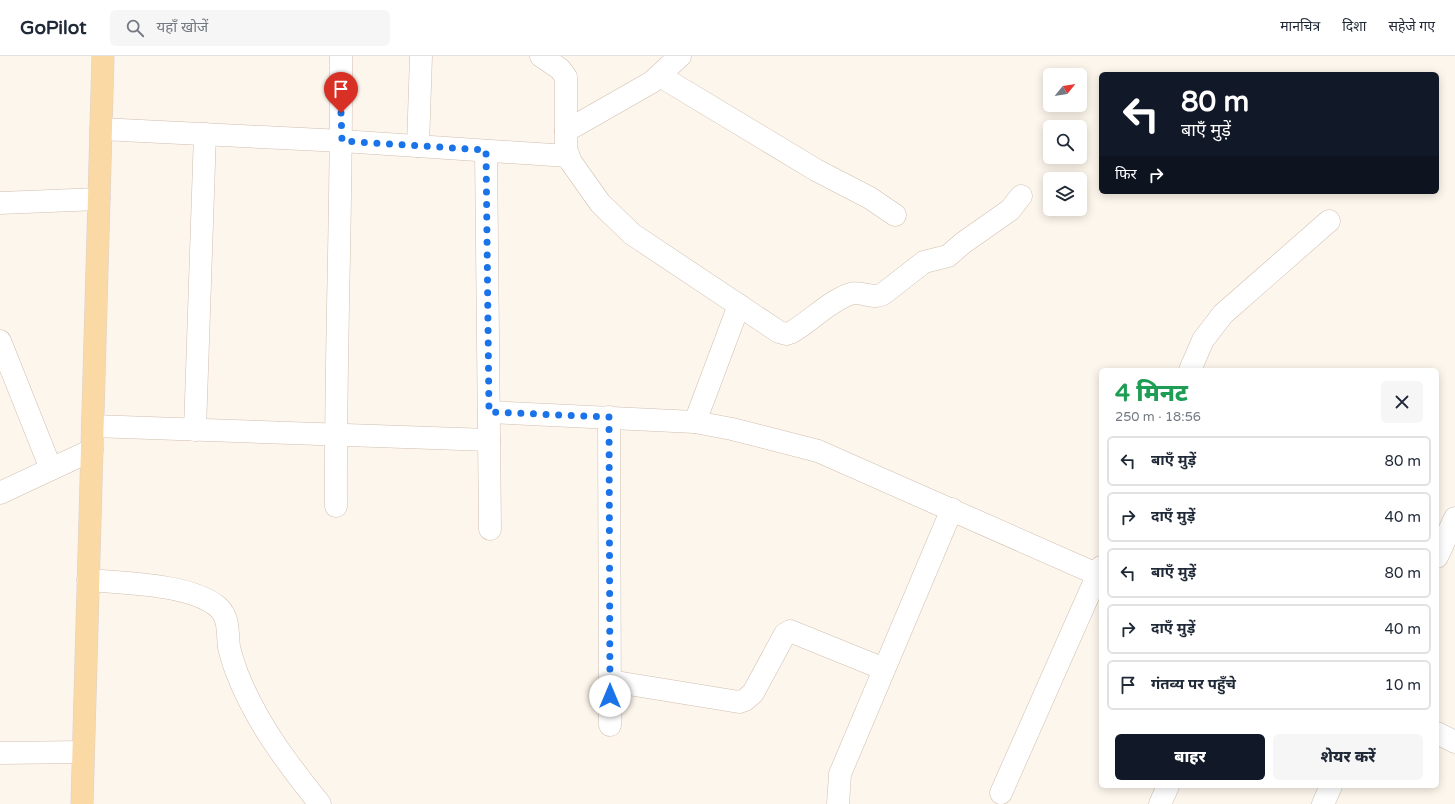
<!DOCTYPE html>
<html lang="hi">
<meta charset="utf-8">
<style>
:root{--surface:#fff;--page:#f6f6f7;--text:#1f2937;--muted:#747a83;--line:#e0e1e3;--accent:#111827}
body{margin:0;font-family:"Varela Round","Noto Sans Devanagari",sans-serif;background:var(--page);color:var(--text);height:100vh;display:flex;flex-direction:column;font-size:15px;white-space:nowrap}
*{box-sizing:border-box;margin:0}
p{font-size:13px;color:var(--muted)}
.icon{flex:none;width:22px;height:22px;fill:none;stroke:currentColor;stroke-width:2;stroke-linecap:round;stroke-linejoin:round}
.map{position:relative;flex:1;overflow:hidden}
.details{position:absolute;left:1099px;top:312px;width:340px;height:420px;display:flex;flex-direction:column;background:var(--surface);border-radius:6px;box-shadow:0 2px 10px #0003}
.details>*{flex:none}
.guide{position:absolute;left:1099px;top:16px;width:340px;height:122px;border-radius:6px;box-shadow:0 2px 10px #0003;background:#111827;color:#fff;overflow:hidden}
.needle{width:26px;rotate:60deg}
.tools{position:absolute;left:1043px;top:12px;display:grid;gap:8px}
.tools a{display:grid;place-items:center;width:44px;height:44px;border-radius:6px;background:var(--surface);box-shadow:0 2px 10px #0003;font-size:20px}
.pin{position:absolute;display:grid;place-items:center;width:34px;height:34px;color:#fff;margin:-41px -17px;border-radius:50% 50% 50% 0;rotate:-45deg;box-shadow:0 0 4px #0007}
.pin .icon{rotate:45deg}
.me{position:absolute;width:44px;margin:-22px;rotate:0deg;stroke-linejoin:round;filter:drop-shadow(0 0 3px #0008)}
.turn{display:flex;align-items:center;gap:14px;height:84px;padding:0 16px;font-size:18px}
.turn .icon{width:52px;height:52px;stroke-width:2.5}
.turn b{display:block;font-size:28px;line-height:34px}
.then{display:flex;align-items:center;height:38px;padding:0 16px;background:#0003;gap:8px;font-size:15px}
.round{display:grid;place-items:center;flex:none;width:42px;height:42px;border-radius:6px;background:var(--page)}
.overview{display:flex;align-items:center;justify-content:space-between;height:68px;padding:0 16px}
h1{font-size:24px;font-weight:800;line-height:30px;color:#1e9e55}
.primary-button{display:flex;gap:8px;margin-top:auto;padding:8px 16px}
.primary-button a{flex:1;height:46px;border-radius:6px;background:var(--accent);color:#fff;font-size:16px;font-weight:800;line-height:46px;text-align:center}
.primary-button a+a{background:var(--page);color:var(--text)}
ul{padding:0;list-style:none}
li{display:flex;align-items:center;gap:12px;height:50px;margin:0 8px 6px;padding:0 8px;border:2px solid var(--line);border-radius:6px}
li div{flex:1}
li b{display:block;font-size:15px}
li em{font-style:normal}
header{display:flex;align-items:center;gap:24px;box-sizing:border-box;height:56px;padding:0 20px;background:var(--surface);border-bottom:1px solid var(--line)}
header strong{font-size:19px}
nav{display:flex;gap:22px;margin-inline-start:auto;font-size:14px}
.search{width:280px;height:36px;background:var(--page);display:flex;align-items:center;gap:10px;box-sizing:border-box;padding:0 14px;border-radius:6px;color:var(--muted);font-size:15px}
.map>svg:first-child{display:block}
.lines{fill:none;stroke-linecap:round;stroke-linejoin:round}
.minor-casing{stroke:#d1beb0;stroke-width:23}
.major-casing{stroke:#dad1cd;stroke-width:23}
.minor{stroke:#fff;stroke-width:22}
.major{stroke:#fbd9a5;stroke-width:22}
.route{stroke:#1a73e8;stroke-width:7;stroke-dasharray:0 12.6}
</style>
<header>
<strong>GoPilot</strong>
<div class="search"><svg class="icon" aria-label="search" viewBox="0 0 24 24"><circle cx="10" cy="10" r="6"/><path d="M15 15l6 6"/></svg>यहाँ खोजें</div>
<nav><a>मानचित्र</a><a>दिशा</a><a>सहेजे गए</a></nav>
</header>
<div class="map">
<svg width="1455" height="748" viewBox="0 0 1455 748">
<rect width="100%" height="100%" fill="#fdf6ec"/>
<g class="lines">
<g class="minor-casing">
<g id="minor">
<path d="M541,0L560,13L566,21V93L571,106L600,147L632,178L779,276L786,278L792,276C811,265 828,246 850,238C861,234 872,244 883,238L924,206L948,200L963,187L1010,154L1021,140"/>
<polyline points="660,20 816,114 870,142 895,159"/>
<polyline points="101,73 342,85 568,100"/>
<polyline points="566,75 652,26 680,0"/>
<polyline points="418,90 421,0"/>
<polyline points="486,95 490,473"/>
<polyline points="0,147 99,143"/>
<polyline points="0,285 51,413"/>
<polyline points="1190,314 1203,284 1223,258 1329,165"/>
<polyline points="489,356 695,366 732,373 818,395 1101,520"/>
<polyline points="609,361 610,669"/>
<polyline points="695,366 739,249"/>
<polyline points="93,370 489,384"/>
<polyline points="195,374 205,78"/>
<polyline points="0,437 92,394"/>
<path d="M336,450C335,300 342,150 341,0"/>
<polyline points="1437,501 1455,462"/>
<path d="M88,524C123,527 191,528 218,551C230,562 227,577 229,591C231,600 234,609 237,617C256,666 287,707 320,748"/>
<polyline points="610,625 739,646 745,644 753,637 785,578 790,575 884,613"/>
<polyline points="1437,677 1455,686"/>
<polyline points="0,697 83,696"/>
<polyline points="1001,737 1101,511"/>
<polyline points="838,748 840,718 952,453"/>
<polyline points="1160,748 1168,730"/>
<polyline points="1323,748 1331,730"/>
</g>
</g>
<g class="major-casing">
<polyline id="major" points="82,748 103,0"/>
</g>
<use href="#minor" class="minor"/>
<use href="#major" class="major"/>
</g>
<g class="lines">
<polyline class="route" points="341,57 342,85 486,94 489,356 609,361 610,640"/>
</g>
</svg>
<div class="tools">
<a><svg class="needle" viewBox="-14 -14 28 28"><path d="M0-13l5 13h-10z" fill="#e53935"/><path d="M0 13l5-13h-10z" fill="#747a83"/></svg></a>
<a><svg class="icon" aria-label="search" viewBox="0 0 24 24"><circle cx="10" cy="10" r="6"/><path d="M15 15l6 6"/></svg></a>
<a><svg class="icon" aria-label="layers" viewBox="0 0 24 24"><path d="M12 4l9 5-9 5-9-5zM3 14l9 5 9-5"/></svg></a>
</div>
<div class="pin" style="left:341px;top:57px;background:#d93025"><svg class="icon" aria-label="arrive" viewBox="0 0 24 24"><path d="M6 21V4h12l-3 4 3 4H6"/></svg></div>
<svg class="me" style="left:610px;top:640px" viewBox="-20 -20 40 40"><circle r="19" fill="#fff"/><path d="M0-13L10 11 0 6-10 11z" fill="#1a73e8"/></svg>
<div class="guide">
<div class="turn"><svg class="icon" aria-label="left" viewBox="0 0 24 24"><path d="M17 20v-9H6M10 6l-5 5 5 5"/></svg><div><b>80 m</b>बाएँ मुड़ें</div></div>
<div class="then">फिर<svg class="icon" aria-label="right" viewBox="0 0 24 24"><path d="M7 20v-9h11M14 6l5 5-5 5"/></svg></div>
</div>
<section class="details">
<div class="overview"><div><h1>4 मिनट</h1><p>250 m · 18:56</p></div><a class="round"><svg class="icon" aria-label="close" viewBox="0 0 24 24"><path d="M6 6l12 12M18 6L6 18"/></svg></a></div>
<ul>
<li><svg class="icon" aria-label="left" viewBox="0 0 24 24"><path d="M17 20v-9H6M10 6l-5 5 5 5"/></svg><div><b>बाएँ मुड़ें</b></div><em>80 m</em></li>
<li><svg class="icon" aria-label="right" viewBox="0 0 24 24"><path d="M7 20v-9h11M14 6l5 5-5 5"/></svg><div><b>दाएँ मुड़ें</b></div><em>40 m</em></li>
<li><svg class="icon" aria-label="left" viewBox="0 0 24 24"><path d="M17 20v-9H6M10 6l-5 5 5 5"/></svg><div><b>बाएँ मुड़ें</b></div><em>80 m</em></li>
<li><svg class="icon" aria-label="right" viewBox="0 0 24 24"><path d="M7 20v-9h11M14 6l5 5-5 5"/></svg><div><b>दाएँ मुड़ें</b></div><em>40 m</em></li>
<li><svg class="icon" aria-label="arrive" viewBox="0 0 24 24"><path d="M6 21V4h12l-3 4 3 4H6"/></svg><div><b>गंतव्य पर पहुँचे</b></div><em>10 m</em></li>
</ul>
<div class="primary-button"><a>बाहर</a><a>शेयर करें</a></div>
</section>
</div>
